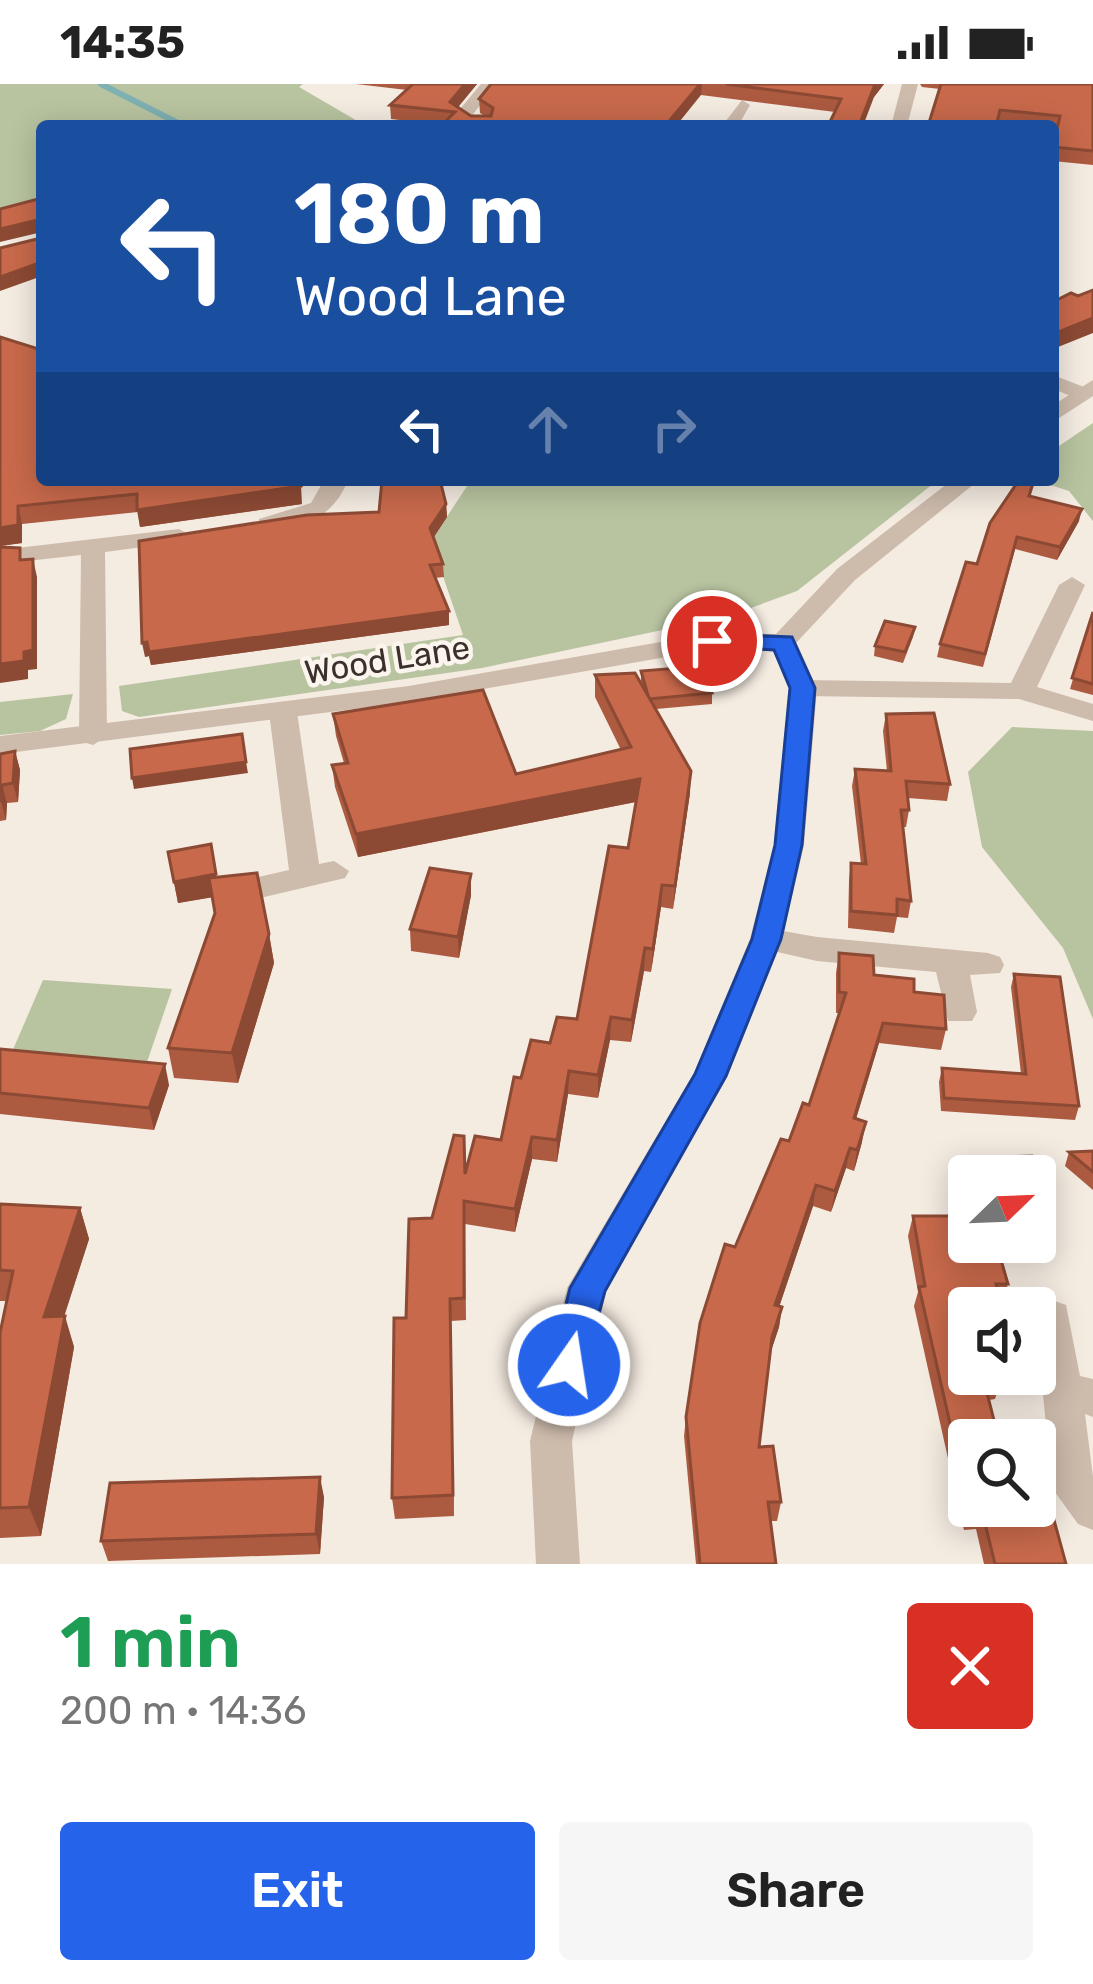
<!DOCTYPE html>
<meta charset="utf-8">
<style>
:root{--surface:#fff;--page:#f6f6f6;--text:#222;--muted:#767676;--accent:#2563eb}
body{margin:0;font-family:Rubik,sans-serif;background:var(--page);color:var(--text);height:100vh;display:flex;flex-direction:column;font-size:45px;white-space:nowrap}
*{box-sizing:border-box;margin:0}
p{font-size:39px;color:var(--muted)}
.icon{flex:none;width:66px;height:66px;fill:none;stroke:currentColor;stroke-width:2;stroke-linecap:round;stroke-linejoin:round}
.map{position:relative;height:1480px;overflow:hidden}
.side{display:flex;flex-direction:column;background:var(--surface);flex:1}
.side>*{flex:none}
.banner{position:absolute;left:36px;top:36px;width:1023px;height:366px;border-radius:12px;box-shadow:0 6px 30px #0003;background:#1a4fa0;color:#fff;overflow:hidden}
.needle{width:78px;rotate:67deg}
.fabs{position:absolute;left:948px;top:1071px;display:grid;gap:24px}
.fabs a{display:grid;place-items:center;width:108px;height:108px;border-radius:12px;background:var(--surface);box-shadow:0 6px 30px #0003;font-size:60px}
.pin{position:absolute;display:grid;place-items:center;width:102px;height:102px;color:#fff;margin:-51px;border:6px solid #fff;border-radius:50%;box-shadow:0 3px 12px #0007}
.me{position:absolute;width:132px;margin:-66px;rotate:13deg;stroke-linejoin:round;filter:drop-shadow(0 0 9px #0008)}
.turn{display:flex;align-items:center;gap:42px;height:252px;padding:0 60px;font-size:54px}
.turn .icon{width:156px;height:156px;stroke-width:2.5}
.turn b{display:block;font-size:84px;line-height:102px}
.lanes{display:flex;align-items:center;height:114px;padding:0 60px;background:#0003;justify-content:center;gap:60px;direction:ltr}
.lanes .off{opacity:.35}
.round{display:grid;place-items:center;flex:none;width:126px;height:126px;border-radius:12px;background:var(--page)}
.headline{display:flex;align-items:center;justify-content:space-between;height:204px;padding:0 60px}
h1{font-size:72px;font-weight:600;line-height:90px;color:#1e9e55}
.cta{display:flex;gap:24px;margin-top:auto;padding:24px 60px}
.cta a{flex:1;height:138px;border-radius:12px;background:var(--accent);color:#fff;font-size:48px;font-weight:600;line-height:138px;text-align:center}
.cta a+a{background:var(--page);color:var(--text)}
.status{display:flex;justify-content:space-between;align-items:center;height:84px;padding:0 60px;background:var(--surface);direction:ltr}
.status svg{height:33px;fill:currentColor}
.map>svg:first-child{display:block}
.green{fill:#b8c4a0}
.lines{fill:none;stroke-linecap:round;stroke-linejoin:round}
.stream{stroke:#7fb0b2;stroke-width:6}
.minor{fill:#cdbbac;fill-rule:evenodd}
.tertiary{fill:#cdbbac;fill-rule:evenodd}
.wall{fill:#ac5a40}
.shaded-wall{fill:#8c4a34}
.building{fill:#c8694b;stroke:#8c4a34;stroke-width:3}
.route{fill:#2563eb;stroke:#184099;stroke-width:3}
.labels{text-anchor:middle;stroke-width:9;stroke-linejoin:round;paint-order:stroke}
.street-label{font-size:33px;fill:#3b302b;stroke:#fbf5ee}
</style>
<div class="status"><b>14:35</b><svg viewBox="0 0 49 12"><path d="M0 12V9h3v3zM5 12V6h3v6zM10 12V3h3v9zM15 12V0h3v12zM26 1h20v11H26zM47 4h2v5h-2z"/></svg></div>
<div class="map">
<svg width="1093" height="1480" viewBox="0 0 1093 1480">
<rect width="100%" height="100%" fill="#f4ebe1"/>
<g class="green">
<polygon points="0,0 303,0 299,3 366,42 42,42 42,115 0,125"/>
<polygon points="1093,339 1093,437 1069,407 1035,396 1053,396 1053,366"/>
<polygon points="471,396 938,396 797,507 729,532 482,584 139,633 122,627 119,602 463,551 431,457"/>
<polygon points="73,610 66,635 40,647 0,651 0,618"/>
<polygon points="1012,643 1093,647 1093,935 1063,864 982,763 968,688"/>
<polygon points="43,896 172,905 145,984 9,975"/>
</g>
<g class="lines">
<polyline class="stream" points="101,0 184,42"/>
<g class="minor">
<polygon points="481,0 497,0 473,30 491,42 471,42 455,31"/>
<polygon points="902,0 918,0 907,42 891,42"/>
<polygon points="742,16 750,21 738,42 722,42"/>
<polygon points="1053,291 1089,305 1092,310 1081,316 1053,305"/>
<path d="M324,396H348C335,432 297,452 259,445V435L311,419Z"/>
<polygon points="179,445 191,452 188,457 105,468 107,652 93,661 83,658 79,652 81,471 0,480 0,466"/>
<polygon points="1072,493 1085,501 1037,603 1093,620 1093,637 1019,615 803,612 789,604 803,596 1011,599 1059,501"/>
<polygon points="283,620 297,628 319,780 334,777 349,787 345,794 260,814 249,811 244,803 249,795 289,786 269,628"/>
<polygon points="766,844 817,853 988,869 1000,873 1004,881 1000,889 970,891 977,928 972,937 948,937 936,888 817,877 755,863 750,855 755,847"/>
<polygon points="1052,1216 1066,1221 1080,1292 1093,1295 1093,1333 1085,1330 1093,1393 1093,1446 1078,1440 1052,1404 1035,1227"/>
</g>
<g class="tertiary">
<polygon points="1093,296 1093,312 1053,338 1053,321"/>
<polygon points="952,396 979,396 855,496 796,559 817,604 804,761 782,855 727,992 606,1207 572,1357 580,1480 536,1480 530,1357 567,1204 694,989 750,855 774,761 789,604 773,566 712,565 409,618 0,670 0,652 409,602 712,549 776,550 837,485"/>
</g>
</g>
<g class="wall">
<polygon points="356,0 477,0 458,23 471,32 485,32 480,29 479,15 491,0 884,0 874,13 835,28 701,11 442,41 391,35 390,21 407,6"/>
<polygon points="920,0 1093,0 1093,81 1053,77 1053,58 1056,46 1053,45 1053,42 998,40 940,5 922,3"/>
<polygon points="0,253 42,396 302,420 140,443 138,428 22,440 22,459 0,462"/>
<polygon points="1035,396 1030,412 1079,437 1057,476 1015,465 983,583 937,573 940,560 977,480"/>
<polygon points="446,420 447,433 434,453 443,480 444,493 435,494 449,527 449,541 151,581 149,572 145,573 379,428"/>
<polygon points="1093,528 1093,611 1070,605"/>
<polygon points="915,543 913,553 903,579 874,572 875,562"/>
<polygon points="641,587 712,609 712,620 656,625 690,709 673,825 661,823 651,888 644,887 631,958 610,956 598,1014 568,1010 557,1078 532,1075 515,1148 465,1140 466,1236 451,1237 454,1432 395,1435 392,1414 406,1234 432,1134 465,1088 501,1056 521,994 550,959 577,935 628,764 636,718 358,773 335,703 332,681 344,679 336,652 333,630 516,690 621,666 595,613 595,591 641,599"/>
<polygon points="886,630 950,700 947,717 908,714 909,726 906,743 903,743 911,817 908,834 897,833 894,849 848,844 849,796 851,779 861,780 852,702 855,685 887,687 883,647"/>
<polygon points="15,667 20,686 18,718 7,719 6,736 0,737 0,670"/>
<polygon points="168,768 217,793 269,850 274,879 238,999 174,994 168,964 215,829 212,813 178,819"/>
<polygon points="471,790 471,811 459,874 411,867 410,845"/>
<polygon points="839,869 874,891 914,908 946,945 941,966 879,959 856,1035 862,1058 854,1087 846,1084 831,1128 813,1122 779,1223 782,1223 779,1243 770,1270 759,1363 781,1418 777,1437 770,1437 776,1480 696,1480 684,1352 686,1333 735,1163 809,1021 840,929 836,929 836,889"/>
<polygon points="1014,890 1079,1022 1075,1036 941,1027 939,998 942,984 1021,990 1011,903"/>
<polygon points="0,965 169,1001 154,1046 0,1030"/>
<polygon points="1093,1067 1093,1106 1065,1082 1069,1068"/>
<polygon points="1032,1072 1045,1116 1042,1127 1035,1127 1035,1092 969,1092 969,1109 962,1085 965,1074"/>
<polygon points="0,1120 80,1124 89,1155 64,1232 74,1263 41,1452 0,1454 0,1249 7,1217 0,1217"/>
<polygon points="913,1132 959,1170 1008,1200 1002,1220 969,1224 1001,1296 995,1315 989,1316 969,1356 1039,1425 1066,1480 984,1480 976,1445 964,1446 914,1222 918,1208 908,1152"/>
<polygon points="324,1413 320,1470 108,1477 101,1457"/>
</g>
<g class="shaded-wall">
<polygon points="465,0 477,0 454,28 450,18"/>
<polygon points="700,0 702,0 701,11 676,42 665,42"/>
<polygon points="875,0 884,0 874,13 863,42 859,42"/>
<polygon points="42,135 42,148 0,158 0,145"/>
<polygon points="42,178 42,192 0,207 0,193"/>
<polygon points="1093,234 1093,249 1053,265 1056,249"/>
<polygon points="301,402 302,420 140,443 137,426"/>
<polygon points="446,420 447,433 431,457 430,444"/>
<polygon points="18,422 22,440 22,459 0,462 0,444"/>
<polygon points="1082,425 1079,437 1057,476 1060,463"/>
<polygon points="33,475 37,493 37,585 28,586 28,595 0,599 0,580"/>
<polygon points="449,527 449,541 151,581 149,572 145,573 142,559"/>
<polygon points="15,667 20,686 18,718 13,699"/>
<polygon points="246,678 248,689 134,705 132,694"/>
<polygon points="691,687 690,709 673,825 675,802"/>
<polygon points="640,695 640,717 358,773 356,750"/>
<polygon points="2,701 7,719 6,736 1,717"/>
<polygon points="216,790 220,812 178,819 174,798"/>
<polygon points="471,790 471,811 459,874 458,853"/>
<polygon points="662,801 661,823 651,888 653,865"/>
<polygon points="269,850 274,879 238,999 232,969"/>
<polygon points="645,864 644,887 631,958 632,936"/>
<polygon points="611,933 610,956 598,1014 598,991"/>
<polygon points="883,939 879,959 850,1054 854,1034"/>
<polygon points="165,980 169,1001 154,1046 149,1024"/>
<polygon points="569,987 568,1010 557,1078 557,1056"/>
<polygon points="866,1038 862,1058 854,1087 857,1066"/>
<polygon points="532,1053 532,1075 515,1148 515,1125"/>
<polygon points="850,1064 846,1084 831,1128 835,1107"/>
<polygon points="816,1101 813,1122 773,1241 775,1221"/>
<polygon points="80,1124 89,1155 54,1264 44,1233"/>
<polygon points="450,1215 451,1237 454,1432 453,1411"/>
<polygon points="782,1223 779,1243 769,1273 772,1253"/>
<polygon points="65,1232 74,1263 41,1452 29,1423"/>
<polygon points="320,1393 324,1413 320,1470 316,1450"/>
</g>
<g class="building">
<polygon points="413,0 465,0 450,18 471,32 491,32 493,24 479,15 491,0 700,0 665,42 441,42 455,28 390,21"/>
<polygon points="726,0 875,0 859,42 828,42 841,15"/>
<polygon points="941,0 1093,0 1093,67 1053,63 1060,32 1000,26 996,42 928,42"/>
<polygon points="42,114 42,135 0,145 0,125"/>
<polygon points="42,138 42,178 0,193 0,164 41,154"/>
<polygon points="1093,206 1093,234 1056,249 1053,247 1053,218 1071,209 1078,212"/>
<polygon points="0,253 42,266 42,396 299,396 301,402 137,426 137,410 18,422 18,441 0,444"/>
<polygon points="382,396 440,396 446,420 430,444 443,480 430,481 449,527 149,568 147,558 142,559 139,457 307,431 379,428"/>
<polygon points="1019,396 1034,396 1029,412 1082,425 1060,463 1017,453 985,570 940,560 966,478 977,480 990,439"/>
<polygon points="0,463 20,464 20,476 33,475 33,566 24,568 24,577 0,580"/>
<polygon points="1093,528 1093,600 1072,594"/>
<polygon points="885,537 915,543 905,568 875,562"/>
<polygon points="703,582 712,609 649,615 641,587"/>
<polygon points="635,589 691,687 675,802 662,801 653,865 645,864 632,936 611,933 598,991 569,987 557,1056 532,1053 515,1125 464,1117 464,1214 450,1215 453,1411 392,1414 394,1234 406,1234 409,1135 432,1134 454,1051 464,1052 465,1090 475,1052 501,1056 514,993 521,994 531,956 550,959 557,933 577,935 609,762 628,764 640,695 356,750 332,681 348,679 333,630 483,606 516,690 631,663 595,591"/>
<polygon points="934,629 950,700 906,697 909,726 901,726 911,817 897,815 897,831 851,827 851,779 866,780 855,685 891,687 886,630"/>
<polygon points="242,650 246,678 132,694 130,665"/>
<polygon points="15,667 13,699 2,701 0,718 0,670"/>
<polygon points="211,760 216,790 174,798 168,768"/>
<polygon points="430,784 471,790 458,853 410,845"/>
<polygon points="257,789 269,850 232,969 168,964 215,829 209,794"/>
<polygon points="839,869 873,872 874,891 914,895 914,908 944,911 946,945 883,939 854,1034 866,1038 857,1066 850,1064 835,1107 816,1101 775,1221 782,1223 772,1253 759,1363 773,1362 781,1418 768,1418 776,1480 700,1480 686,1333 700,1239 725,1160 735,1163 781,1055 789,1057 803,1019 809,1021 846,909 839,908"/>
<polygon points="1014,890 1060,893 1079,1022 944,1014 942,984 1026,990"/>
<polygon points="0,965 165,980 149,1024 0,1009"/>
<polygon points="1093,1067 1093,1088 1069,1068"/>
<polygon points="1032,1072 1045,1116 1035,1116 1035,1092 970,1092 965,1074"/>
<polygon points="0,1120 80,1124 44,1233 65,1232 29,1423 0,1424 0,1249 13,1187 0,1186"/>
<polygon points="913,1132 951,1132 959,1170 999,1169 1008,1200 996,1200 1002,1224 969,1224 969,1290 999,1290 1001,1296 984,1297 999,1356 969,1356 969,1422 1035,1422 1035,1411 1039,1425 1051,1425 1066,1480 995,1480 982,1427 970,1427 919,1203 925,1202"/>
<polygon points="320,1393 316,1450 101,1457 110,1399"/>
</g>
<polygon class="route" points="712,550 792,553 815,604 802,761 781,855 726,992 605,1207 582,1293 569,1297 556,1293 551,1281 570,1204 695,990 752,855 775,761 790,604 774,566 703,562 700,557"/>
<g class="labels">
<g class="street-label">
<text transform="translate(387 575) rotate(-9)" y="12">Wood Lane</text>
</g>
</g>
</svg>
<div class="fabs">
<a><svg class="needle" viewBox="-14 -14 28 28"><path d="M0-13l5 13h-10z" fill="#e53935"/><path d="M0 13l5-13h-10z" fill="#767676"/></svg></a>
<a><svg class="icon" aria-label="sound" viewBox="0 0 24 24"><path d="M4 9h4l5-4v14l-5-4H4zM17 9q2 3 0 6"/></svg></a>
<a><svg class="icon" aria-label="search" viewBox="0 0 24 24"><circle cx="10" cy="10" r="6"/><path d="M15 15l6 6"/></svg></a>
</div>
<div class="pin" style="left:712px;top:557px;background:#d93025"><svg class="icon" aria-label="arrive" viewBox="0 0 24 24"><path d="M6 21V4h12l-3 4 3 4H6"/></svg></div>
<svg class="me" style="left:569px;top:1281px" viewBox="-20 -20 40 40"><circle r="17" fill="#2563eb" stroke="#fff" stroke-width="3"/><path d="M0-11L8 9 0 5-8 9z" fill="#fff"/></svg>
<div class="banner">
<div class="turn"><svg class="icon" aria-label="left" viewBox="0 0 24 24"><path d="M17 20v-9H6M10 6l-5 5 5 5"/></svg><div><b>180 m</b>Wood Lane</div></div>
<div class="lanes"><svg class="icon" aria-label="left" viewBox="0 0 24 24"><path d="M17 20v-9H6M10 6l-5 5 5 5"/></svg><svg class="icon off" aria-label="ahead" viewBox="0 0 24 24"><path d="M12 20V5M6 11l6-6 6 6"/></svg><svg class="icon off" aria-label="right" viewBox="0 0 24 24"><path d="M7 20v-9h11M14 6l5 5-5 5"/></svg></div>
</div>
</div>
<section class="side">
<div class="headline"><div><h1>1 min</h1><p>200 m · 14:36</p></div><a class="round" style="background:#d93025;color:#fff"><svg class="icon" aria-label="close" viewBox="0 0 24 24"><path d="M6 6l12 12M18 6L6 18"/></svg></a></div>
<div class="cta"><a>Exit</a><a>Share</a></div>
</section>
